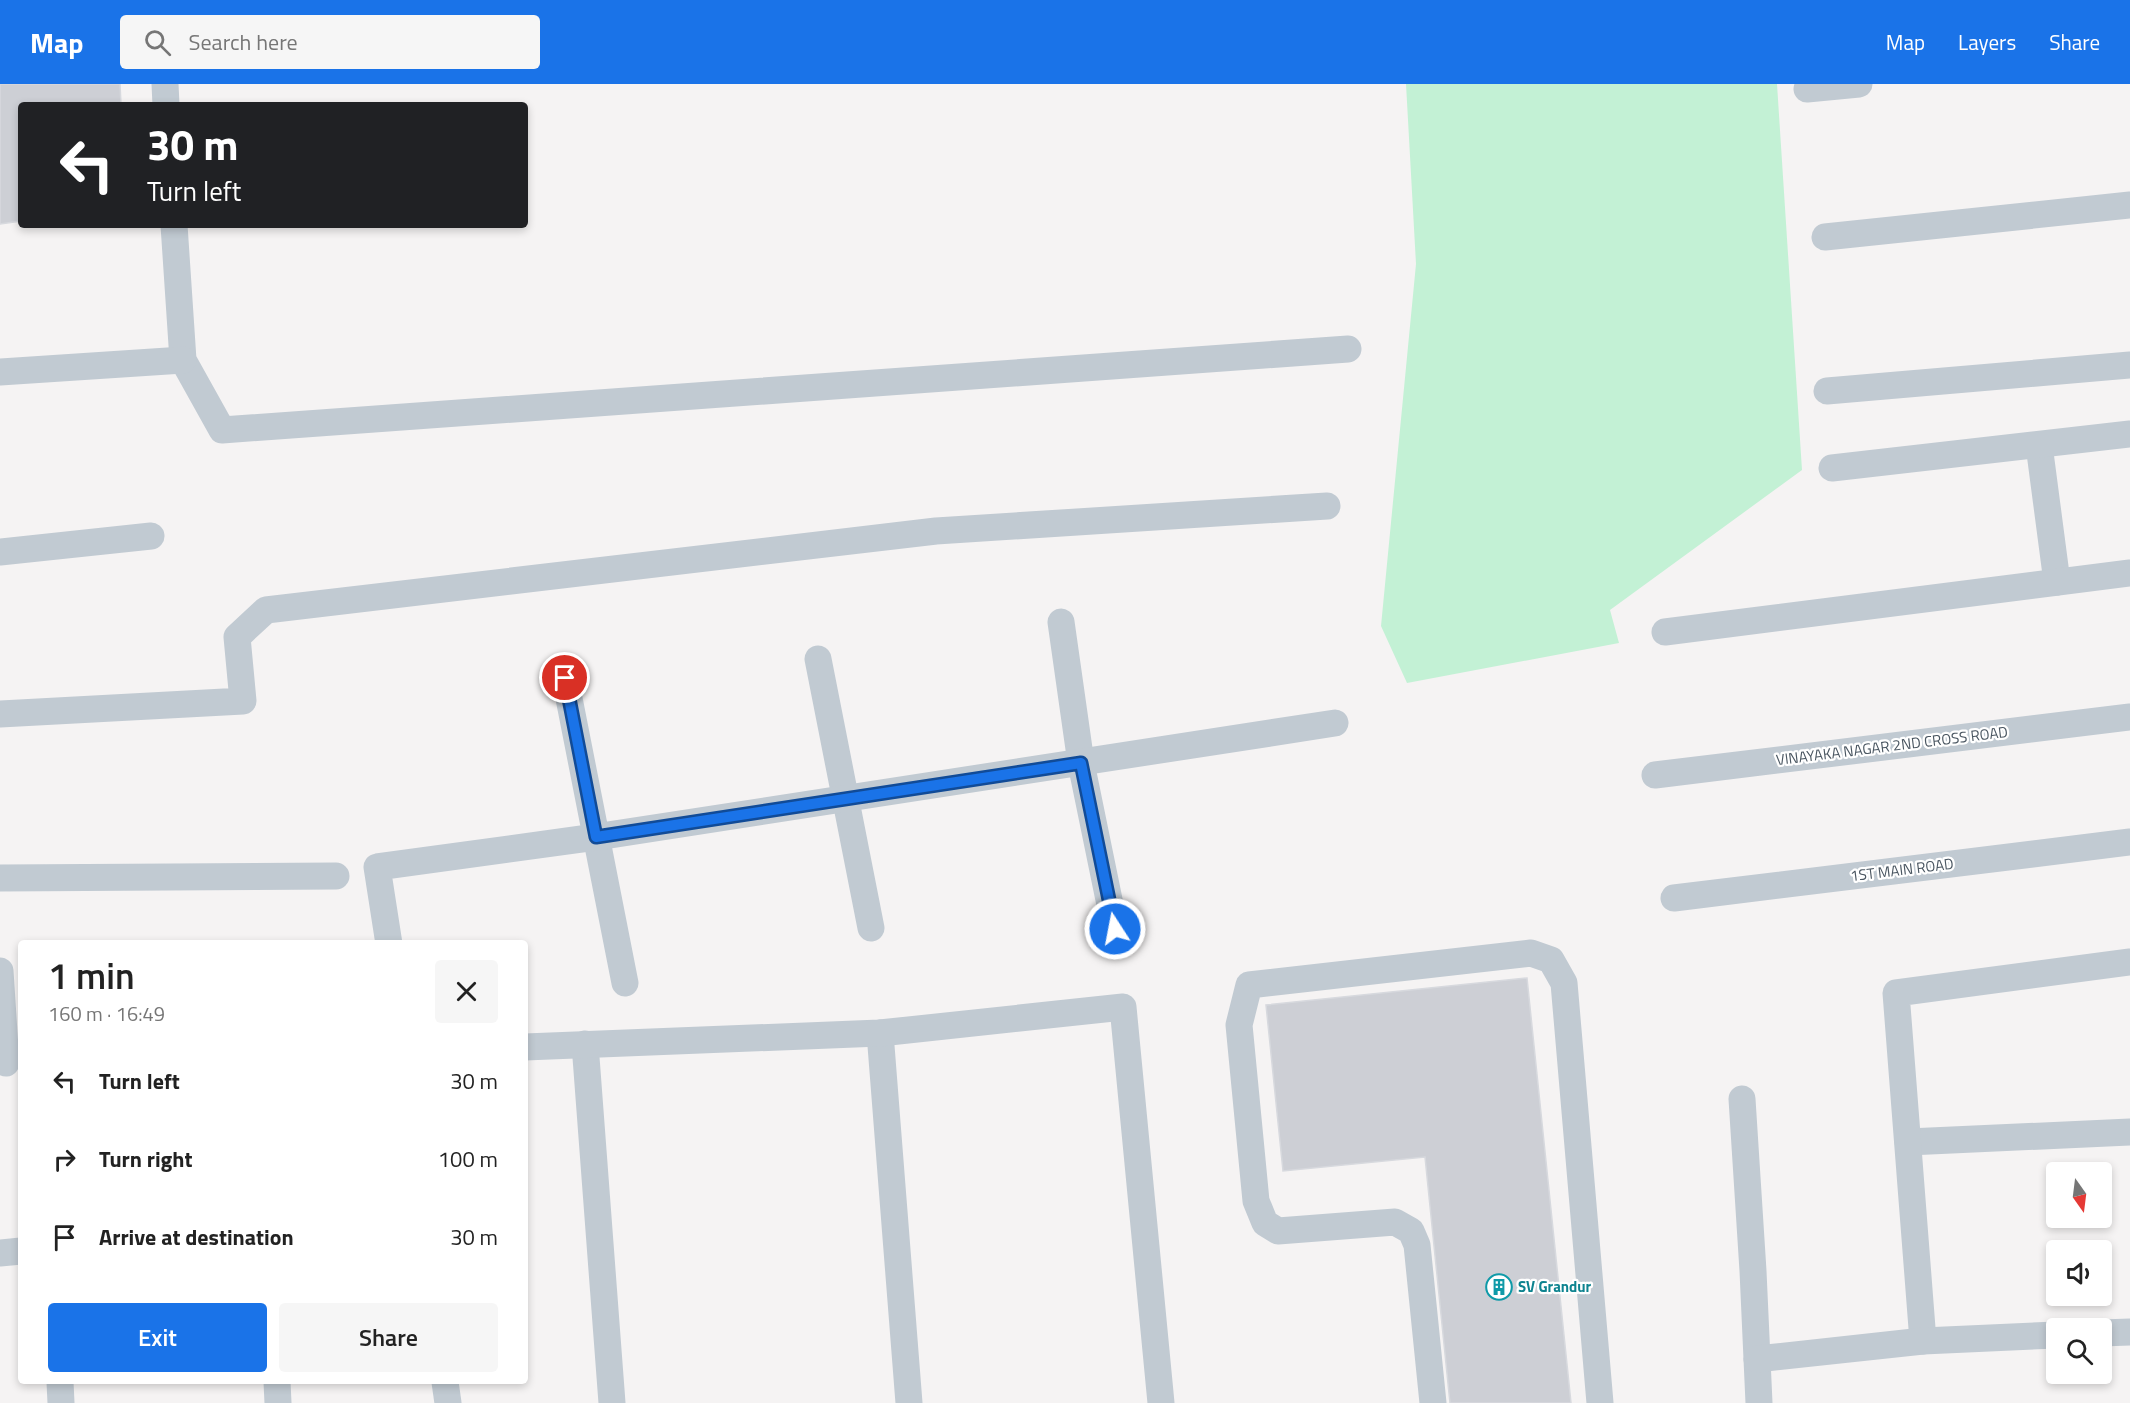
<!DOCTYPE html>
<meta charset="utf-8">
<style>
:root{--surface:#fff;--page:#f6f6f6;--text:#222;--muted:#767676;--accent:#1a73e8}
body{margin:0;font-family:"Titillium Web",sans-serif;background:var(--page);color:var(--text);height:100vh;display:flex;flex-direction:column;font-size:22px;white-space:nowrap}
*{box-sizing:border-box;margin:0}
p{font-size:20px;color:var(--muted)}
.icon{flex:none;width:33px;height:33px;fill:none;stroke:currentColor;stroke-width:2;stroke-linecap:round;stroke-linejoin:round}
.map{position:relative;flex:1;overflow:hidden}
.drawer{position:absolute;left:18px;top:856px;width:510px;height:444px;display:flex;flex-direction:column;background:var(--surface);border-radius:6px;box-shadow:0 3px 9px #0003}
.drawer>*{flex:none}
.guide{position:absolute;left:18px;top:18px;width:510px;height:126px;border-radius:6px;box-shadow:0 3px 9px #0003;background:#202124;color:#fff;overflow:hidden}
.needle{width:39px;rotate:166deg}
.controls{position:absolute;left:2046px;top:1078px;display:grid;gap:12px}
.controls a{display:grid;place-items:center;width:66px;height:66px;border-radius:6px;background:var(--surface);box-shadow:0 3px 9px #0003;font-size:30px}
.pin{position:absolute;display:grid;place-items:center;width:51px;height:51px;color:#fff;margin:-26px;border:3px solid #fff;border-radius:50%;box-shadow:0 2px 6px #0007}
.me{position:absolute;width:66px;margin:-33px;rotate:349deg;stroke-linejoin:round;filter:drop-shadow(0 0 4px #0008)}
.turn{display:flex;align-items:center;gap:21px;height:126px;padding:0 30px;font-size:27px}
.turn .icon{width:78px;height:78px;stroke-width:2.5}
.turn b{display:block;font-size:42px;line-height:51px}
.round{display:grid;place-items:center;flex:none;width:63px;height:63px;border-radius:6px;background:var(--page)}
.summary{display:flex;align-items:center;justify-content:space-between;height:102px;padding:0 30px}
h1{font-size:36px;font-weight:600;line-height:45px}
.button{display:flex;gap:12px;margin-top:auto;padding:12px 30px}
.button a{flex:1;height:69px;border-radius:6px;background:var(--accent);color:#fff;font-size:24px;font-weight:600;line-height:69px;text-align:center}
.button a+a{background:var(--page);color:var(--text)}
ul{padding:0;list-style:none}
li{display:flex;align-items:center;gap:18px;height:78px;padding:0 30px}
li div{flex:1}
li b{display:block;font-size:22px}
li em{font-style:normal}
header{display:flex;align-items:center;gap:36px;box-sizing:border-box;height:84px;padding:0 30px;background:var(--accent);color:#fff}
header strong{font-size:28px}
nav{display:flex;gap:33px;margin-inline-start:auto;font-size:21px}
.search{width:420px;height:54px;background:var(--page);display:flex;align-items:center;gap:15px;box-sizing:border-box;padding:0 21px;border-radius:6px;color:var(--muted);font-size:22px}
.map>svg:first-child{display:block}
.green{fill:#c3f1d5}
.building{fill:#cdcfd5;stroke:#d7d9de;stroke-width:1.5}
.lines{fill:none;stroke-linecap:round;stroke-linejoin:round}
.street{stroke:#c1cad2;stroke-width:27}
.route-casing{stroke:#114b97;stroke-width:15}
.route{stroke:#1a73e8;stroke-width:10}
.labels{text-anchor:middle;stroke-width:4.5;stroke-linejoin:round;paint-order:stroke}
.street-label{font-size:15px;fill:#4a5661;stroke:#fff}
.culture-label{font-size:15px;font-weight:bold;fill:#0d838f;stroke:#fff;text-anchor:start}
</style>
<header>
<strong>Map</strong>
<div class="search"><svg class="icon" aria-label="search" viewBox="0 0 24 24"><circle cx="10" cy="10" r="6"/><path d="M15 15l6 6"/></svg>Search here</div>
<nav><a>Map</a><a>Layers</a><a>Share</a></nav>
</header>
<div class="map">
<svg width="2130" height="1319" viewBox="0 0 2130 1319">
<rect width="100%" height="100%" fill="#f5f3f3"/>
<polygon class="green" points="1406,0 1777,0 1802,386 1610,526 1619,559 1407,599 1381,542 1416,180"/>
<g class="building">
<polygon points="0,0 120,0 121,21 21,21 21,137 0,140"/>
<polygon points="1527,894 1571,1319 1450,1319 1425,1073 1283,1087 1266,921"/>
</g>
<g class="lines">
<g class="street">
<polyline points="165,0 166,21"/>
<polyline points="1807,5 1859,0"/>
<polyline points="174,141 183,276 222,346 1348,265"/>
<polyline points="1825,153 2130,121"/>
<polyline points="0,288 183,276"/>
<polyline points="1827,307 2130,281"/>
<polyline points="2039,361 2057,498"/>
<polyline points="1832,384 2130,350"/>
<polyline points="0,468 151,452"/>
<polyline points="1061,538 1081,679 1115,845"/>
<polyline points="1665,548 2130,489"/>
<polyline points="818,575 871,844"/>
<polyline points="565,594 625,899"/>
<polyline points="0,630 243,617 237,553 266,526 936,447 1327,422"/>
<polyline points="1655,691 2130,633"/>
<polyline points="0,794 336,792"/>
<polyline points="1674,814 2130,758"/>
<polyline points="389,860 377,783 596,753 1335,639"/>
<polyline points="0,887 6,979"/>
<polyline points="880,949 909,1319"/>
<polyline points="585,960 612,1319"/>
<polyline points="525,963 880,949 1123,923 1161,1319"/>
<polyline points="1742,1015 1753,1187 1759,1319"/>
<polyline points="1908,1058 2130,1048"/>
<polyline points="0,1169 21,1167"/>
<polyline points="2102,1249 2130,1248"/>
<polyline points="1923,1257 1896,909 2130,878"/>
<polyline points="1757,1275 1923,1257 2056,1251"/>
<polyline points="60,1298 61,1319"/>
<polyline points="277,1298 278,1319"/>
<polyline points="445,1298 448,1319"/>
<polyline points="1433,1319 1417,1161 1411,1147 1395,1138 1278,1147 1265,1139 1256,1117 1239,941 1249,901 1531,869 1551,876 1564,899 1600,1319"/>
</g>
</g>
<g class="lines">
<g class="route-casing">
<polyline id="route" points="565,594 596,753 1081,679 1115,845"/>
</g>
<use href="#route" class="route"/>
</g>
<defs>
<g id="building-ring" transform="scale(1.35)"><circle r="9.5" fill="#fff" stroke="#0f9aa8" stroke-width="1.5"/><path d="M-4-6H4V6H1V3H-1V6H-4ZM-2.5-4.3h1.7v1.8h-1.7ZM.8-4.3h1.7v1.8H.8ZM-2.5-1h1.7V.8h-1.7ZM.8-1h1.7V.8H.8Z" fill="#0f9aa8"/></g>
</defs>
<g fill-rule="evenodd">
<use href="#building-ring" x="1499" y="1203"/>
</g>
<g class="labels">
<g class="street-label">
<text transform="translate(1892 662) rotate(-7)" y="5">VINAYAKA NAGAR 2ND CROSS ROAD</text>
<text transform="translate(1902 786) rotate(-7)" y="5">1ST MAIN ROAD</text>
</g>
<g class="culture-label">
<text x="1518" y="1208">SV Grandur</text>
</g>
</g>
</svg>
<div class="controls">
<a><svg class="needle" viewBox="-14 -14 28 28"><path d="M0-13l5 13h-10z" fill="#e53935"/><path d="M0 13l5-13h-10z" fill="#767676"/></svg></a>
<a><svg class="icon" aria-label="sound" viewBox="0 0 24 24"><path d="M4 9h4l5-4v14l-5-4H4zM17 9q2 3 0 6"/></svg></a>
<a><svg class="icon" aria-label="search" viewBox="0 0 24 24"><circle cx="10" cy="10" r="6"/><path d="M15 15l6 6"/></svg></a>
</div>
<div class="pin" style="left:565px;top:594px;background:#d93025"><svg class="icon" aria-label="arrive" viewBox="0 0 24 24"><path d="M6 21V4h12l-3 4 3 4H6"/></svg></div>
<svg class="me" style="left:1115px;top:845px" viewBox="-20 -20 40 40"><circle r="17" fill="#1a73e8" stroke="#fff" stroke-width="3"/><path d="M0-11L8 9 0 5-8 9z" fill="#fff"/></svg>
<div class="guide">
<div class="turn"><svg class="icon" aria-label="left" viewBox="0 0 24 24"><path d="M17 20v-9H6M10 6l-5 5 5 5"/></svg><div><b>30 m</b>Turn left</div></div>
</div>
<section class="drawer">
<div class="summary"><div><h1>1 min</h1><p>160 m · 16:49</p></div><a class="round"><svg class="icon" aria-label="close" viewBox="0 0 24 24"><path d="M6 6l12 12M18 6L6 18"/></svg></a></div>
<ul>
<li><svg class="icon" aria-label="left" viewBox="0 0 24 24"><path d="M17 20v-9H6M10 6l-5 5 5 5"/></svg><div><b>Turn left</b></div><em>30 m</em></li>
<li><svg class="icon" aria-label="right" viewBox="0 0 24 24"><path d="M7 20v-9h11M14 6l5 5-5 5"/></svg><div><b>Turn right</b></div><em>100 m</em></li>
<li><svg class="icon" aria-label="arrive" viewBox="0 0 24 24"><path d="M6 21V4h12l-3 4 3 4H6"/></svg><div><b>Arrive at destination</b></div><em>30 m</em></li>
</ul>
<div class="button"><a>Exit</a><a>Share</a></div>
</section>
</div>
